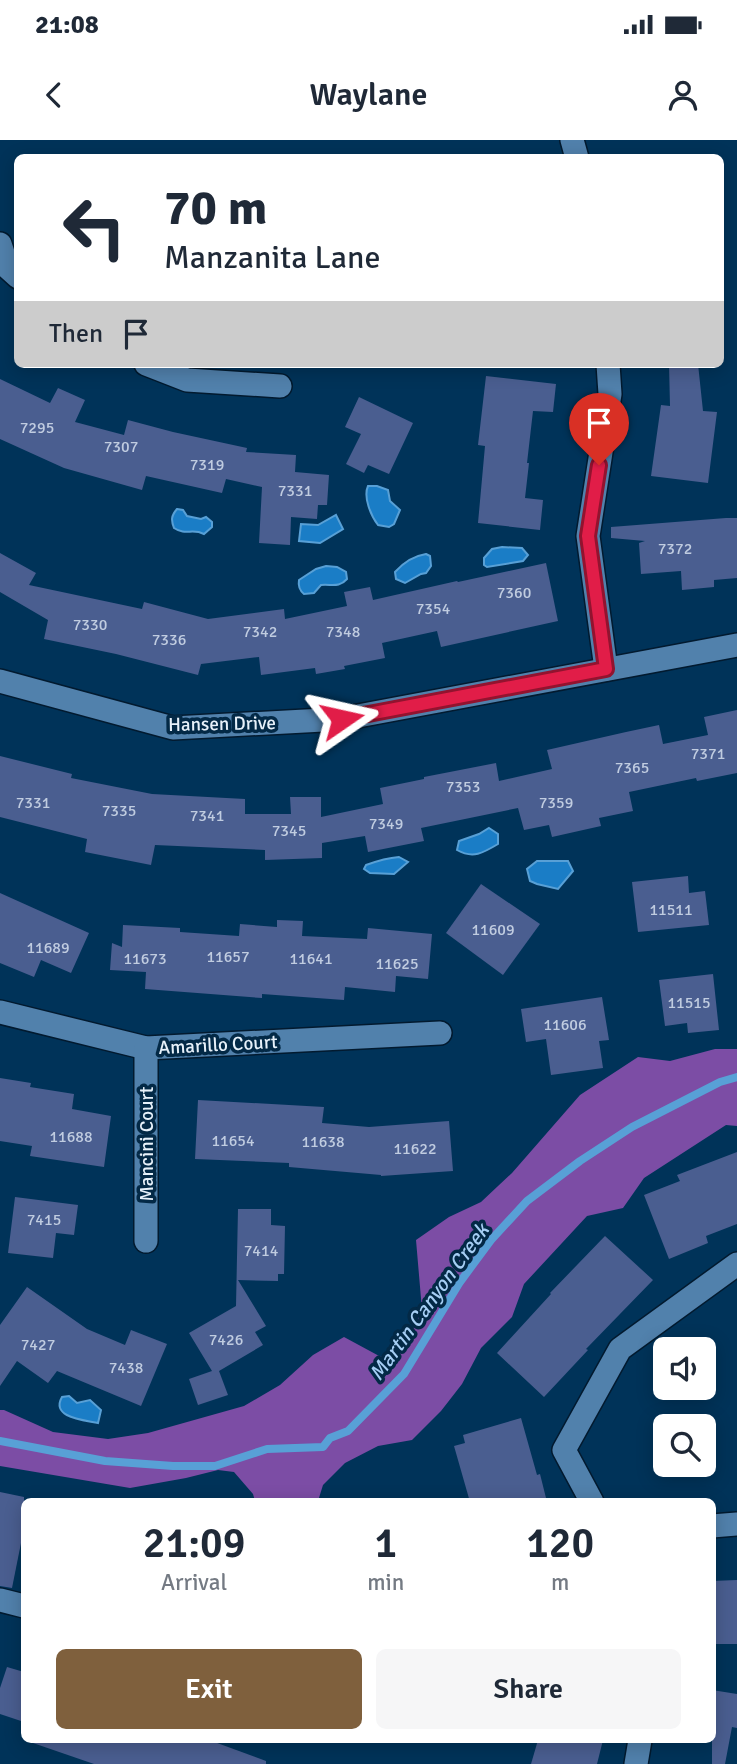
<!DOCTYPE html>
<style>
:root{--surface:#fff;--page:#f6f6f7;--text:#1f2937;--muted:#747a83;--accent:#7f603d}
body{margin:0;font-family:Signika,sans-serif;background:var(--page);color:var(--text);height:100vh;display:flex;flex-direction:column;font-size:26px;white-space:nowrap}
*{box-sizing:border-box;margin:0}
p{font-size:23px;color:var(--muted)}
.icon{flex:none;width:38px;height:38px;fill:none;stroke:currentColor;stroke-width:2;stroke-linecap:round;stroke-linejoin:round}
.map{position:relative;flex:1;overflow:hidden}
.details{position:absolute;left:21px;top:1358px;width:695px;height:245px;display:flex;flex-direction:column;background:var(--surface);border-radius:10px;box-shadow:0 4px 18px #0003}
.details>*{flex:none}
.guide{position:absolute;left:14px;top:14px;width:710px;height:214px;border-radius:10px;box-shadow:0 4px 18px #0003;background:#fff;color:var(--text);overflow:hidden}
.tools{position:absolute;left:653px;top:1197px;display:grid;gap:14px}
.tools a{display:grid;place-items:center;width:63px;height:63px;border-radius:10px;background:var(--surface);box-shadow:0 4px 18px #0003;font-size:35px}
.pin{position:absolute;display:grid;place-items:center;width:60px;height:60px;color:#fff;margin:-72px -30px;border-radius:50% 50% 50% 0;rotate:-45deg;box-shadow:0 0 7px #0007}
.pin .icon{rotate:45deg}
.me{position:absolute;width:77px;margin:-38px;rotate:79deg;stroke-linejoin:round;filter:drop-shadow(0 0 5px #0008)}
.turn{display:flex;align-items:center;gap:24px;height:147px;padding:0 35px;font-size:32px}
.turn .icon{width:91px;height:91px;stroke-width:2.5}
.turn b{display:block;font-size:49px;line-height:60px}
.then{display:flex;align-items:center;height:66px;padding:0 35px;background:#0003;gap:14px;font-size:26px}
.eta{display:flex;justify-content:space-evenly;align-items:center;height:119px;text-align:center}
.eta b{font-size:42px;font-weight:600;line-height:49px}
.cta{display:flex;gap:14px;margin-top:auto;padding:14px 35px}
.cta a{flex:1;height:80px;border-radius:10px;background:var(--accent);color:#fff;font-size:28px;font-weight:600;line-height:80px;text-align:center}
.cta a+a{background:var(--page);color:var(--text)}
.status{display:flex;justify-content:space-between;align-items:center;height:49px;padding:0 35px;background:var(--surface);direction:ltr}
.status svg{height:19px;fill:currentColor}
header{display:flex;justify-content:space-between;align-items:center;height:91px;padding:0 35px;background:var(--surface);font-size:32px;font-weight:600}
.map>svg:first-child{display:block}
.forest{fill:#7c4da5}
.water{fill:#1a7dc6;stroke:#58a0d6;stroke-width:2}
.lines{fill:none;stroke-linecap:round;stroke-linejoin:round}
.stream{stroke:#58a0d6;stroke-width:8}
.building{fill:#4a5e90}
.street-casing{stroke:#021a2f;stroke-width:26}
.street{stroke:#5181ac;stroke-width:23}
.route-casing{stroke:#92132f;stroke-width:18}
.route{stroke:#e11d48;stroke-width:12}
.labels{text-anchor:middle;stroke-width:7;stroke-linejoin:round;paint-order:stroke}
.number-label{font-size:16px;fill:#c0cce0}
.street-label{font-size:19px;fill:#e7f1fa;stroke:#032946}
.water-label{font-size:21px;font-style:italic;fill:#a6cef4;stroke:#032946}
</style>
<div class="status"><b>21:08</b><svg viewBox="0 0 49 12"><path d="M0 12V9h3v3zM5 12V6h3v6zM10 12V3h3v9zM15 12V0h3v12zM26 1h20v11H26zM47 4h2v5h-2z"/></svg></div>
<header><svg class="icon" aria-label="back" viewBox="0 0 24 24"><path d="M15 5l-7 7 7 7"/></svg>Waylane<svg class="icon" aria-label="person" viewBox="0 0 24 24"><circle cx="12" cy="8" r="4"/><path d="M4 21q1-7 8-7t8 7"/></svg></header>
<div class="map">
<svg width="737" height="1624" viewBox="0 0 737 1624">
<rect width="100%" height="100%" fill="#003359"/>
<polygon class="forest" points="715,909 737,909 737,986 726,985 644,1038 623,1068 587,1076 524,1144 512,1177 481,1208 462,1244 441,1271 412,1300 378,1306 345,1323 323,1345 318,1361 255,1361 253,1354 234,1332 218,1330 186,1338 130,1348 0,1326 0,1270 4,1270 53,1292 108,1299 148,1293 244,1266 280,1245 313,1215 344,1197 381,1217 407,1202 422,1170 416,1100 449,1077 481,1062 512,1033 580,955 638,917 670,921"/>
<g class="water">
<path d="M368,346H377L388,350L390,361L400,370L394,384L389,387L378,385C371,376 363,357 368,346Z"/>
<path d="M177,369L183,370L187,376L201,379L206,377L212,382V387L204,394C192,388 186,396 174,388C171,380 171,376 177,369Z"/>
<polygon points="336,375 343,389 320,403 299,401 301,384 318,385"/>
<polygon points="502,407 522,408 528,415 523,421 487,427 484,425 484,418 492,409"/>
<path d="M426,414L430,416L431,426L426,433L421,434L405,443L396,439L395,432C404,422 413,416 426,414Z"/>
<path d="M326,426L337,427L346,432L347,439C339,448 332,444 321,445L314,453L304,454C299,450 298,446 299,440L316,429Z"/>
<path d="M489,688L498,694V704C483,713 473,719 457,710L459,701L479,694Z"/>
<path d="M399,717L408,722L394,734L370,733L364,729L366,725C377,721 387,718 399,717Z"/>
<polygon points="537,721 568,721 573,731 558,749 537,744 530,741 527,729"/>
<path d="M69,1256L77,1263L90,1260L101,1270L98,1283C85,1280 50,1278 62,1257Z"/>
</g>
<g class="lines">
<polyline class="stream" points="0,1301 105,1321 173,1326 215,1326 267,1309 323,1307 330,1298 348,1291 404,1234 460,1142 491,1100 527,1061 580,1021 632,987 720,942 737,937"/>
</g>
<g class="building">
<polygon points="669,224 698,224 703,271 717,272 708,343 651,336 661,265 670,266"/>
<polygon points="486,236 556,244 553,272 533,271 527,323 529,323 525,358 543,360 540,390 478,383 485,306 478,305"/>
<polygon points="0,239 50,263 58,248 85,260 75,282 124,295 128,280 173,292 247,308 246,312 296,315 295,332 329,335 327,365 318,365 317,379 291,377 290,405 259,403 262,347 226,339 222,353 146,336 142,350 64,328 0,299"/>
<polygon points="359,257 413,283 389,334 368,325 364,333 346,324 361,294 345,287"/>
<polygon points="726,378 737,378 737,438 714,440 714,447 682,450 681,431 641,434 639,403 645,401 611,398 611,387"/>
<polygon points="0,413 36,433 29,445 142,469 144,462 208,479 284,469 285,479 347,466 344,452 370,447 373,460 457,441 458,442 546,423 558,481 441,507 437,491 382,503 385,518 344,526 345,529 316,534 315,528 261,535 259,517 201,524 198,535 116,514 44,499 48,480 0,452"/>
<polygon points="737,570 737,633 697,641 696,638 629,652 633,671 599,678 601,686 552,697 549,685 524,690 518,668 421,688 424,701 368,712 365,696 322,703 322,718 265,720 265,710 155,705 151,725 85,712 87,699 0,677 0,616 72,634 71,638 152,654 245,659 245,674 291,674 290,657 321,657 321,677 383,664 380,648 424,639 424,637 496,623 499,641 552,629 547,610 626,592 659,585 663,604 708,595 704,577"/>
<polygon points="688,736 689,753 705,751 709,785 638,792 632,742"/>
<polygon points="481,744 540,784 503,835 446,793"/>
<polygon points="0,753 89,793 71,833 41,820 34,837 0,823"/>
<polygon points="277,780 303,781 302,796 367,799 368,788 432,794 428,839 396,836 395,852 345,847 344,860 262,854 262,858 145,849 146,832 110,830 112,803 122,807 123,785 180,788 180,792 239,796 240,784 277,787"/>
<polygon points="713,834 719,890 688,893 687,883 665,886 659,840"/>
<polygon points="602,857 609,900 599,901 603,928 551,935 546,899 526,902 521,869"/>
<polygon points="0,938 31,943 30,947 74,954 72,969 111,976 104,1027 30,1016 32,1006 0,1001"/>
<polygon points="198,960 324,967 322,983 369,987 449,981 453,1031 381,1036 381,1035 289,1027 289,1023 195,1019"/>
<polygon points="737,1012 737,1084 706,1096 708,1103 669,1119 644,1055 680,1041 677,1035"/>
<polygon points="15,1057 78,1065 74,1095 56,1093 53,1118 8,1113"/>
<polygon points="238,1069 271,1069 271,1085 285,1086 284,1134 278,1134 278,1141 238,1140 266,1186 255,1192 263,1205 219,1231 228,1255 198,1265 189,1239 212,1231 189,1193 236,1166"/>
<polygon points="605,1096 653,1140 586,1209 588,1210 544,1257 497,1213 551,1154 550,1153"/>
<polygon points="27,1147 87,1189 125,1205 131,1190 167,1204 141,1266 57,1231 48,1243 17,1221 0,1246 0,1185"/>
<polygon points="521,1278 537,1335 540,1334 547,1362 470,1362 454,1306 465,1303 463,1295"/>
<polygon points="0,1352 24,1357 24,1388 12,1448 0,1446"/>
<polygon points="737,1440 737,1504 712,1504 712,1441"/>
<polygon points="7,1527 24,1532 24,1582 0,1574 0,1548"/>
<polygon points="712,1550 737,1554 737,1588 732,1587 725,1624 712,1624"/>
<polygon points="34,1600 209,1600 266,1621 266,1624 94,1624 33,1603"/>
<polygon points="538,1600 603,1600 597,1624 531,1624"/>
</g>
<g class="lines">
<g class="street-casing">
<g id="street">
<polyline points="572,0 577,18"/>
<polyline points="0,104 8,128 18,137"/>
<polyline points="146,224 187,240 280,246"/>
<polyline points="606,529 588,396 610,254 608,224"/>
<polyline points="0,541 173,588 342,579 737,505"/>
<polyline points="0,872 146,908 440,893"/>
<polyline points="146,908 146,1101"/>
<polyline points="592,1362 564,1310 620,1209 737,1124"/>
<polyline points="712,1386 737,1384"/>
<polyline points="0,1460 24,1466"/>
<polyline points="636,1624 640,1600"/>
</g>
</g>
<use href="#street" class="street"/>
</g>
<g class="lines">
<g class="route-casing">
<polyline id="route" points="342,579 606,529 588,396 599,325"/>
</g>
<use href="#route" class="route"/>
</g>
<g class="labels">
<g class="number-label">
<text x="37" y="293">7295</text>
<text x="121" y="312">7307</text>
<text x="207" y="330">7319</text>
<text x="295" y="356">7331</text>
<text x="675" y="414">7372</text>
<text x="514" y="458">7360</text>
<text x="433" y="474">7354</text>
<text x="90" y="490">7330</text>
<text x="260" y="497">7342</text>
<text x="343" y="497">7348</text>
<text x="169" y="505">7336</text>
<text x="708" y="619">7371</text>
<text x="632" y="633">7365</text>
<text x="463" y="652">7353</text>
<text x="33" y="668">7331</text>
<text x="556" y="668">7359</text>
<text x="119" y="676">7335</text>
<text x="207" y="681">7341</text>
<text x="386" y="689">7349</text>
<text x="289" y="696">7345</text>
<text x="671" y="775">11511</text>
<text x="493" y="795">11609</text>
<text x="48" y="813">11689</text>
<text x="228" y="822">11657</text>
<text x="145" y="824">11673</text>
<text x="311" y="824">11641</text>
<text x="397" y="829">11625</text>
<text x="689" y="868">11515</text>
<text x="565" y="890">11606</text>
<text x="71" y="1002">11688</text>
<text x="233" y="1006">11654</text>
<text x="323" y="1007">11638</text>
<text x="415" y="1014">11622</text>
<text x="44" y="1085">7415</text>
<text x="261" y="1116">7414</text>
<text x="226" y="1205">7426</text>
<text x="38" y="1210">7427</text>
<text x="126" y="1233">7438</text>
</g>
<g class="street-label">
<text transform="translate(222 583) rotate(-1)" y="7">Hansen Drive</text>
<text transform="translate(218 904) rotate(-3)" y="7">Amarillo Court</text>
<text transform="translate(146 1004) rotate(-90)" y="7">Mancini Court</text>
</g>
<g class="water-label">
<text transform="translate(429 1162) rotate(-54)" y="7">Martin Canyon Creek</text>
</g>
</g>
</svg>
<div class="tools">
<a><svg class="icon" aria-label="sound" viewBox="0 0 24 24"><path d="M4 9h4l5-4v14l-5-4H4zM17 9q2 3 0 6"/></svg></a>
<a><svg class="icon" aria-label="search" viewBox="0 0 24 24"><circle cx="10" cy="10" r="6"/><path d="M15 15l6 6"/></svg></a>
</div>
<div class="pin" style="left:599px;top:325px;background:#d93025"><svg class="icon" aria-label="arrive" viewBox="0 0 24 24"><path d="M6 21V4h12l-3 4 3 4H6"/></svg></div>
<svg class="me" style="left:342px;top:579px" viewBox="-20 -20 40 40"><path d="M0-17L14 15 0 8-14 15z" fill="#e11d48" stroke="#fff" stroke-width="4"/></svg>
<div class="guide">
<div class="turn"><svg class="icon" aria-label="left" viewBox="0 0 24 24"><path d="M17 20v-9H6M10 6l-5 5 5 5"/></svg><div><b>70 m</b>Manzanita Lane</div></div>
<div class="then">Then<svg class="icon" aria-label="arrive" viewBox="0 0 24 24"><path d="M6 21V4h12l-3 4 3 4H6"/></svg></div>
</div>
<section class="details">
<div class="eta">
<div><b>21:09</b><p>Arrival</p></div>
<div><b>1</b><p>min</p></div>
<div><b>120</b><p>m</p></div>
</div>
<div class="cta"><a>Exit</a><a>Share</a></div>
</section>
</div>
